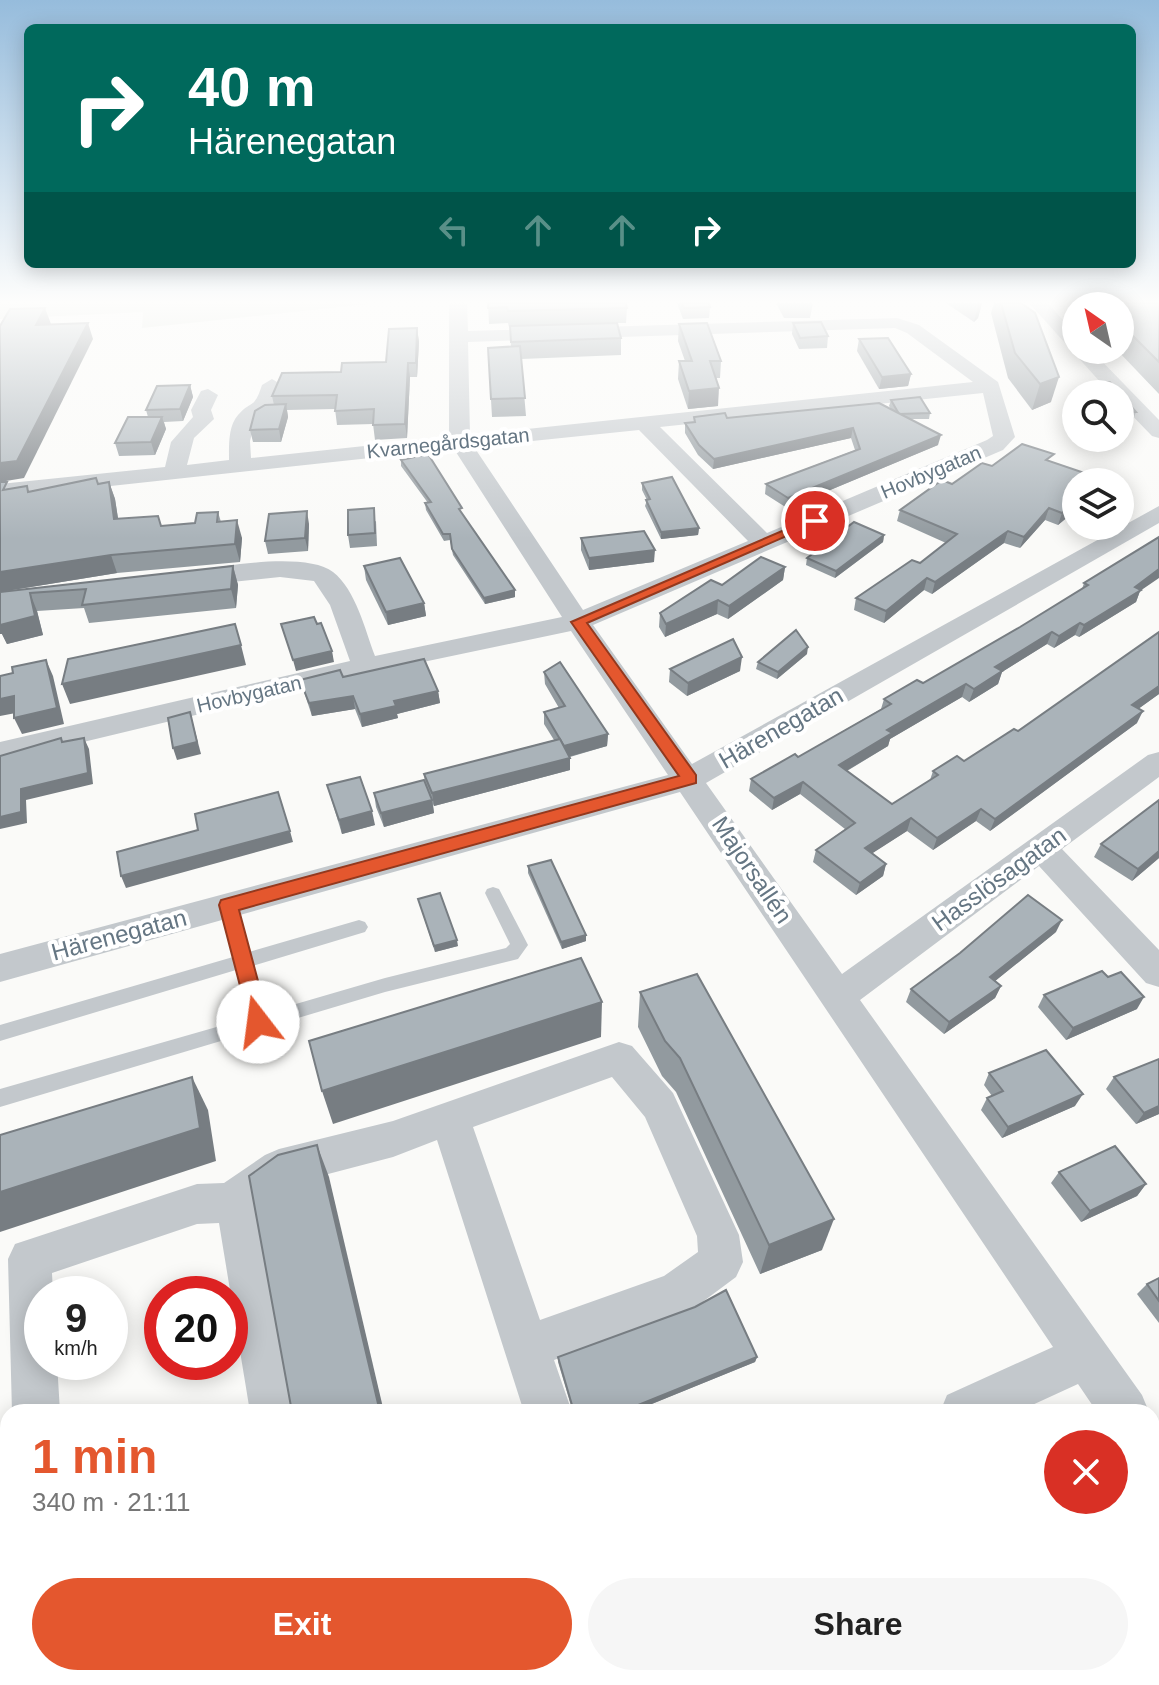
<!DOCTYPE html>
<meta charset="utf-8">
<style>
:root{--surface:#fff;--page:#f6f6f6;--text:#222;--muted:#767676;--accent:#e4572e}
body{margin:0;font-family:Helvetica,sans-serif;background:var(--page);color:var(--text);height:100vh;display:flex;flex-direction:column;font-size:30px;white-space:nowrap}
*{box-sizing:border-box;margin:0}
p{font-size:26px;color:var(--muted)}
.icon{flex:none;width:44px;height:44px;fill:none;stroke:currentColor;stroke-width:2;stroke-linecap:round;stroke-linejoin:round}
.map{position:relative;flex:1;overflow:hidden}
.side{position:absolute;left:0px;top:1404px;width:1160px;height:282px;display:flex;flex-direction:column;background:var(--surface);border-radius:24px 24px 0 0;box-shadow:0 4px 20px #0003}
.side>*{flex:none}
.top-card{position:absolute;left:24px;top:24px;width:1112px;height:244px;border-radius:12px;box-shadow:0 4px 20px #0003;background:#00695c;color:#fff;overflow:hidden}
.needle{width:52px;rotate:326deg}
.controls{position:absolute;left:1062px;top:292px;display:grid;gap:16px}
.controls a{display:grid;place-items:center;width:72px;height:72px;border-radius:50%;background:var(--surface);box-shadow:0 4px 20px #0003;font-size:40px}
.speed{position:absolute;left:24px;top:1276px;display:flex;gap:16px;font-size:40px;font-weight:700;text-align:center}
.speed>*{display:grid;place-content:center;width:104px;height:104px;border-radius:50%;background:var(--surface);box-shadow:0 4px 20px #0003;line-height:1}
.speed small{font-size:20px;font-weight:400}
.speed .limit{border:12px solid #d22;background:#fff;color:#111}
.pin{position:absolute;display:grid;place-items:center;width:68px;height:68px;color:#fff;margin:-34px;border:4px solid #fff;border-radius:50%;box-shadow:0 2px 8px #0007}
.me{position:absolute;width:88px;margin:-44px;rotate:345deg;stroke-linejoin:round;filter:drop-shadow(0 0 6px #0008)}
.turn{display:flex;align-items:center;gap:28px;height:168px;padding:0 32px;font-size:36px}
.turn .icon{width:104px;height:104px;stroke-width:2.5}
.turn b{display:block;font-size:56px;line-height:68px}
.lanes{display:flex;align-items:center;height:76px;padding:0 32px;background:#0003;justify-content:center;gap:40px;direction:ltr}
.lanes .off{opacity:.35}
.round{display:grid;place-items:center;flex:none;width:84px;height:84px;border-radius:42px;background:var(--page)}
.head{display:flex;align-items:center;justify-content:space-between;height:136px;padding:0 32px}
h1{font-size:48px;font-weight:800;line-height:60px;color:var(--accent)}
.button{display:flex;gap:16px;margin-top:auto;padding:16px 32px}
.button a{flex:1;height:92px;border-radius:48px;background:var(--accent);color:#fff;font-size:32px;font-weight:800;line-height:92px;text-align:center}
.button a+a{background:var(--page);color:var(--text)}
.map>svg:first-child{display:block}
.green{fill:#dadfd7}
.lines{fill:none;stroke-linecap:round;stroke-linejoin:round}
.service{fill:#c3c8cc;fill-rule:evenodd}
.minor{fill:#c3c8cc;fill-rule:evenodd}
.wall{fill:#929a9f}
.shaded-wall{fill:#777d82}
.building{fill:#aab3b9;stroke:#777d82;stroke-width:2}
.route{fill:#e4572e;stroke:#94391e;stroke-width:2}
.labels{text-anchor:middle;stroke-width:8;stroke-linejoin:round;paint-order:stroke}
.far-street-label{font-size:20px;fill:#657683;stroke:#fff}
.street-label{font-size:24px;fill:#657683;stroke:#fff}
</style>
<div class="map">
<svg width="1159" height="1685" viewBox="0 0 1159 1685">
<rect width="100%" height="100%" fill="#fafaf8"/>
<polygon class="green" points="0,303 378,303 142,328 143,312 0,319"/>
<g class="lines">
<polygon class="service" points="493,887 499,889 528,945 518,959 385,992 0,1107 0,1089 248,1018 236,970 0,1041 0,1025 233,957 220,905 222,900 234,900 236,905 249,952 359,920 365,922 368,927 365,932 252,966 265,1013 385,978 506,948 510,944 485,893 487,889"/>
<g class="minor">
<path d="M449,303H467L468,331L897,318L919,325L998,382L1015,437L1003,450L593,625L692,764L1159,506V523L706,783L842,974L1148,755L1159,752V777L1062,849L1159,950V987L1146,983L1039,866L860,1000L1142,1395L1149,1412H1097L1078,1384L1017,1412H940L947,1395L1053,1347L680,792L0,982V954L668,775L571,631L366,674L0,762V742L350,661L330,605L314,581L280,577L193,586L181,579L184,574C216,566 306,551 333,572C356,590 365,630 375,656L562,617L454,449L0,498V484L165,467L171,442L193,417L191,410L201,391L208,389L218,395L211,410L214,419L194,438L187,465L229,460C229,446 228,426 238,415C252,399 254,410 262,385L272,379L282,385L272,411L255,421L250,441L251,458L449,437ZM895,328L907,333L973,382L470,435L468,342ZM983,393L993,436L987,440L767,533L660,427ZM639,430L748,541L583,610L474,447Z"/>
<polygon points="1029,303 1048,303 1076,335 1076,350 1091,350 1159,420 1159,438 1152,436 1120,403 1120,394 1111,394"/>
<path d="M619,1042L632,1046L673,1093L739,1235L743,1262L736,1277L693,1309L554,1360L572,1412H524L437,1140L393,1157L290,1184L257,1209L265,1228L298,1412H250L219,1223L197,1224L52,1273L53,1294H42V1362H57L60,1412H12L8,1259L15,1244L197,1184L224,1183L265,1155L279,1149L393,1121ZM612,1077L645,1117L697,1236L698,1252L664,1276L540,1320L473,1127Z"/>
<polygon points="1152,1428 1159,1431 1159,1486 1152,1483"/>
<rect x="21" y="1678" width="54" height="7"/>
<polygon points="338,1678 405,1678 402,1685 335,1685"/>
</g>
</g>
<g class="wall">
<polygon points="488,303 627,308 626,323 617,323 621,338 621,355 521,359 526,416 492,417 488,348 511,347 510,327 509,327 508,323 489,324"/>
<polygon points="677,303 709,303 710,307 709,318 683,319"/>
<polygon points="776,303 813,303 810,318 784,318"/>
<polygon points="946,303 982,303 978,318 974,322"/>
<polygon points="994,303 1021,303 1051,402 1032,410 1008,378 991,313"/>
<polygon points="1073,303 1159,303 1159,394 1117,350 1120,350 1120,306 1076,306 1076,307"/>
<polygon points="793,323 828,336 827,348 799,349 792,334"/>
<polygon points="679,324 721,361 720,378 716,378 718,406 688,409 678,379 679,361 685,361 678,341"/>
<polygon points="417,328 419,342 417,377 410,377 407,438 375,440 373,424 337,425 335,409 287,410 288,417 281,442 253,442 250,430 274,405 272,396 341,372 386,362"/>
<polygon points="859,339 911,374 908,386 879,389 857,351"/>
<polygon points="190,385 193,397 183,421 164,422 166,429 155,455 119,456 115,443 148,417 146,410"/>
<polygon points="1120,394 1136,412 1129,430 1120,430"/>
<polygon points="891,400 930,413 929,419 911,419 938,445 787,508 765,494 766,484 855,450 851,438 713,469 698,455 685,433 685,423 694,422 694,417 727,418 891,409 889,406"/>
<polygon points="401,460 462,514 515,590 515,597 485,604 453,555 450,540 444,541 426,510 425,503 428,503 401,466"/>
<polygon points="1051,462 1102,479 1101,482 1076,482 1076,510 1058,525 1045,520 1020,548 1004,543 932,594 924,590 884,623 854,610 856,598 920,563 946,543 897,521 900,510 992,466"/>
<polygon points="109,482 115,499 118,519 161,526 195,523 218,512 221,522 242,538 240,562 117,573 0,592 10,489 29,492"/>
<polygon points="642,483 699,528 698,535 661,539 645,506 647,500 642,490"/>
<polygon points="376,521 377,546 350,548 348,535"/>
<polygon points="309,524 308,551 268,554 265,541"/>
<polygon points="884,535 883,542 835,578 806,565 807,558"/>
<polygon points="581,538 654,562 589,570 581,550"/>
<polygon points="233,566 238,585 236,608 89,623 84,608 37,611 43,635 7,644 2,634 0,634 0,592"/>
<polygon points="364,566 424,603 426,616 388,625 366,580"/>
<polygon points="785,567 783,580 728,619 717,614 665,637 659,627 660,613 722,585"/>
<polygon points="1084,583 1140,591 1136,602 1079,637 1075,635 1054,648 1047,644 1002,672 998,684 969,702 962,697 890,739 888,746 847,771 892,804 930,780 933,771 964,761 1018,731 1159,632 1159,694 1138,709 1137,723 990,831 976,821 933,850 907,831 872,853 886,864 883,876 856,895 813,862 816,850 845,829 800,794 772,810 749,791 751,779 798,757 881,709 884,699 923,683 1020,627 1082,589"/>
<polygon points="807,654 777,679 756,669 758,662"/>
<polygon points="670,669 740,671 687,696 669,682"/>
<polygon points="544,672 608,734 607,746 570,757 570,770 434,806 433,804 434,813 384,827 376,807 374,793 425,783 424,774 554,740 544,724 544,712 559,708 545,684"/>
<polygon points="343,677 438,691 440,703 397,714 398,718 362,727 355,709 312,716 300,680"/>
<polygon points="327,785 375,825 342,834"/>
<polygon points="1159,800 1159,858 1132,881 1094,857 1101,844"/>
<polygon points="528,866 586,935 586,941 562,949 528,873"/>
<polygon points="418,899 458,946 435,952"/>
<polygon points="1056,932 995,981 1001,986 995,998 944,1034 906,1002 911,989"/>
<polygon points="1108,977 1137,1009 1066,1040 1038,1007 1044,995"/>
<polygon points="640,992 822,1250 760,1274 676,1092 662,1076 638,1027"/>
<polygon points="1159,1059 1159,1114 1136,1124 1106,1089 1114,1077"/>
<polygon points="989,1073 1075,1106 1002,1138 981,1110 987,1098 992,1096 984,1085"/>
<polygon points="1059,1172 1146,1184 1137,1196 1081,1222 1051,1183"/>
<polygon points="1159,1278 1159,1323 1137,1294 1147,1284"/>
<polygon points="695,1307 757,1357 755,1362 632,1412 573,1412 558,1362 558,1357"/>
<polygon points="1065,1678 1152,1678 1159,1685 1069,1685"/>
</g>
<g class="shaded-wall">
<polygon points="979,303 982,303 978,318 974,322"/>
<polygon points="45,308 51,324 41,341 36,325"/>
<polygon points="88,323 93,339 24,478 0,482 0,463"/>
<polygon points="417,328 419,342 417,377 416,363"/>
<polygon points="408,363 410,377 407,438 405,424"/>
<polygon points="911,374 908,386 879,389 882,377"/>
<polygon points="1059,377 1051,402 1032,410 1040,384"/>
<polygon points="190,385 193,397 183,421 180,409"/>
<polygon points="719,388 718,406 688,409 689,391"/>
<polygon points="286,404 288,417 281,442 279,429"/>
<polygon points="162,417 166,429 155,455 151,442"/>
<polygon points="853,428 851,438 713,469 714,459"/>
<polygon points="941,435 938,445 787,508 788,498"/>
<polygon points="109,482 115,499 121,537 114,519"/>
<polygon points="1076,502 1076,510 1058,525 1062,513"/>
<polygon points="1049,508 1045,520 1020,548 1024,537"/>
<polygon points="307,511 309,524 308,551 305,538"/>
<polygon points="237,520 242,538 240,562 235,544"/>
<polygon points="699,528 698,535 661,539 661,532"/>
<polygon points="1008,531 1004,543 932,594 935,582"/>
<polygon points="884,535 883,542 835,578 836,571"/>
<polygon points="655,550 654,562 589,570 589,558"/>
<polygon points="111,555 117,573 0,592 0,572"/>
<polygon points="233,566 238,585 236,608 231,589"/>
<polygon points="785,567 783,580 728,619 729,606"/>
<polygon points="1159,569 1159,578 1140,591 1136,602 1079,637 1084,625"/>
<polygon points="927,578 924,590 884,623 886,611"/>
<polygon points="515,590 515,597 485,604 484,598"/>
<polygon points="30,593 37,611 43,635 7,644 2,634 0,634 0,623"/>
<polygon points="718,600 717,614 665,637 666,624"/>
<polygon points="424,603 426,616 388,625 386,612"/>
<polygon points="1080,623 1075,635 1054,648 1059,636"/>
<polygon points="1052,632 1047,644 1002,672 998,684 969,702 974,689 995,667"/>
<polygon points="241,645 246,665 70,704 62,684"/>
<polygon points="808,647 807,654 777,679 778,672"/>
<polygon points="332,651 334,662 296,671 293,660"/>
<polygon points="742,657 740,671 687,696 688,683"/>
<polygon points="46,660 53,676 64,724 22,734 14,718"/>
<polygon points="966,684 962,697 890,739 888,746 836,777 839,765 887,730"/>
<polygon points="1159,686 1159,694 1127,717 1132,705"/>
<polygon points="438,691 440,703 397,714 398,718 362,727 360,714 394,701"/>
<polygon points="14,696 21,712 0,716 0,699"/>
<polygon points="353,696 355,709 312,716 309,703"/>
<polygon points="1143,711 1137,723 990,831 995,819"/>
<polygon points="190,712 201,754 177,760 173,748"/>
<polygon points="608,734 607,746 564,758 564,746"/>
<polygon points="84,738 89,749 93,784 26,800 27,823 0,829 0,817 21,789"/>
<polygon points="570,758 570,770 434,806 432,793"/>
<polygon points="803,782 800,794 772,810 774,798"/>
<polygon points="432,800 434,813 384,827 381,813"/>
<polygon points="981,809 976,821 933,850 937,838"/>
<polygon points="372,811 375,825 342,834 339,820"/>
<polygon points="911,818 907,831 862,860 865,848"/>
<polygon points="290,831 293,842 126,888 121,876"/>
<polygon points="1159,851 1159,858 1132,881 1138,869"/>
<polygon points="886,864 883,876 856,895 860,883"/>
<polygon points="1062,920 1056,932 984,990 990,977"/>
<polygon points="586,935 586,941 562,949 561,942"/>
<polygon points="457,940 458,946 435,952 434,946"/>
<polygon points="1001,986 995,998 944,1034 949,1022"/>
<polygon points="1144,997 1137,1009 1066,1040 1073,1028"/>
<polygon points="602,1002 601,1037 333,1124 322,1091"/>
<polygon points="192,1077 208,1110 216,1161 0,1232 0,1192"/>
<polygon points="1083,1094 1075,1106 1002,1138 1008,1127"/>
<polygon points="1159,1106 1159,1114 1136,1124 1144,1113"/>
<polygon points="317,1145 329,1177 384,1412 380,1412"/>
<polygon points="1146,1184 1137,1196 1081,1222 1090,1211"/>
<polygon points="834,1219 822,1250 760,1274 769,1245"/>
<polygon points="757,1357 755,1362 632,1412 621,1412"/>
<polygon points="127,1678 137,1678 120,1685 110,1685"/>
<polygon points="804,1678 808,1678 800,1685 790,1685"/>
</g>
<g class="building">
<polygon points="488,303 626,303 627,308 508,311 507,307 488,308"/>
<polygon points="682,303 709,303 710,307 684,308"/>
<polygon points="1001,303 1021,303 1035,313 1059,377 1040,384 1015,353"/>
<polygon points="1100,303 1159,303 1159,362 1120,323 1120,306 1103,306"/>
<polygon points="45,308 36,325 88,323 17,461 0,463 0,326 10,309"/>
<polygon points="821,322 828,336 800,338 793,323"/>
<polygon points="617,323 621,338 511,342 510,326"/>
<polygon points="707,323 721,361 710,361 719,388 689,391 679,361 692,361 679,324"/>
<polygon points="417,328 416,363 408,363 405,424 373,425 374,409 335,411 337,395 272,396 282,373 341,372 342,363 386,362 389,329"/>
<polygon points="888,338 911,374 882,377 859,339"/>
<polygon points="520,346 525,398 491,399 488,348"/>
<polygon points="1100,382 1110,382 1136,412 1120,412 1120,394 1084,394"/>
<polygon points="190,385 180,409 146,410 157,386"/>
<polygon points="920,397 930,413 899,414 891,400"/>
<polygon points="879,403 941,435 788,498 766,484 860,449 853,428 714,459 699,445 685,423 695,422 694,417 725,413 727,418"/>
<polygon points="286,404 279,429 250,430 255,411 265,405"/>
<polygon points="128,417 162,417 151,442 115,443"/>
<polygon points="1022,444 1054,454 1046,460 1102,479 1099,482 1076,482 1076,502 1062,513 1049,508 1024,537 1008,531 935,582 927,578 886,611 856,598 912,560 920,563 957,534 900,510 942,480 952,484 982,463 992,466"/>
<polygon points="428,454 462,508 459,509 515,590 484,598 452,549 450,534 443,534 425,503 431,502 401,460"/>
<polygon points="672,477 699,528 661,532 646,500 650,499 642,483"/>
<polygon points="96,478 98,484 109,482 114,519 158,516 161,526 195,523 197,513 218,512 217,522 237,520 235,544 111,555 0,572 0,482 7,482 3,490 27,486 28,492"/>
<polygon points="374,508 375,533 348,535 348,510"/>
<polygon points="307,511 305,538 265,541 269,514"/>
<polygon points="854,522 884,535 836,571 807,558"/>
<polygon points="644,531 655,550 589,558 581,538"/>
<polygon points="1159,537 1159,569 1135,587 1141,590 1084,625 1080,623 1059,636 1052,632 995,667 1002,671 974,689 966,684 887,730 892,733 839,765 892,804 938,775 933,771 957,756 964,761 1014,729 1018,731 1159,632 1159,686 1132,705 1143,711 995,819 981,809 937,838 911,818 865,848 886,864 860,883 816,850 855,823 803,782 774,798 751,779 795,754 798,757 891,704 884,699 917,680 923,683 1020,627 1088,585 1084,583"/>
<polygon points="761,557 785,567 729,606 718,600 666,624 660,613 711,580 722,585"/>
<polygon points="400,558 424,603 386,612 364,566"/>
<polygon points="233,566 231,589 82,605 86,589 30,593 35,616 0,625 0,592"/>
<polygon points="314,617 317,624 321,623 332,651 293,660 281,624"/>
<polygon points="235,624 241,645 62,684 68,659"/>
<polygon points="796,630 808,647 778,672 758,662"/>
<polygon points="733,639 742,657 688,683 670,669"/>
<polygon points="424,659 438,691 394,701 396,706 360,714 353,696 309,703 300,680 340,670 343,677"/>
<polygon points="46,660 57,708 14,718 14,696 0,699 0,676 13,673 12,667"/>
<polygon points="560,662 608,734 564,746 544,712 565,706 544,672"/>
<polygon points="190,712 197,742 173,748 168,718"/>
<polygon points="61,738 62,742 84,738 88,773 21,789 21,812 0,817 0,756"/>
<polygon points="560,739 570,758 432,793 424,774"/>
<polygon points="360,777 372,811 339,820 327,785"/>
<polygon points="424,780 432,800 381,813 374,793"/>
<polygon points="278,792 290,831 121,876 117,852 198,830 195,814"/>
<polygon points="1159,800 1159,851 1138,869 1101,844"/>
<polygon points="551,860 586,935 561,942 528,866"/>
<polygon points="440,893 457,940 434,946 418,899"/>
<polygon points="1028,895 1062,920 990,977 1001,986 949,1022 911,989 960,953"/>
<polygon points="581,958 602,1002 322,1091 309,1041"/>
<polygon points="1102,971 1108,977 1121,972 1144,997 1073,1028 1044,995"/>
<polygon points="697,974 834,1219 769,1245 680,1058 665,1041 640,992"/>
<polygon points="1046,1050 1083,1094 1008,1127 987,1098 1003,1091 989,1073"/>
<polygon points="1159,1059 1159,1106 1144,1113 1114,1077"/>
<polygon points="192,1077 200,1128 0,1192 0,1135"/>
<polygon points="317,1145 380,1412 292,1412 249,1176 278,1155"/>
<polygon points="1115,1146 1146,1184 1090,1211 1059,1172"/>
<polygon points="1159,1278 1159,1301 1147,1284"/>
<polygon points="726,1290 757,1357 621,1412 574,1412 558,1357 695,1307"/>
<polygon points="1152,1587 1159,1598 1159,1685 1106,1685 1102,1678 1152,1678"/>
<polygon points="73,1678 127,1678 110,1685 73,1685"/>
<polygon points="564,1678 804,1678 790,1685 550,1685"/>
</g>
<linearGradient id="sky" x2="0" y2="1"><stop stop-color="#96bcdc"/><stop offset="0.56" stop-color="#fdfdfc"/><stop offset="1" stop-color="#fdfdfc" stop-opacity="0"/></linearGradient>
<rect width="1159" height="539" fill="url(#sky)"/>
<polygon class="route" points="810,519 821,521 587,623 696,775 696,783 239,910 269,1022 258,1031 251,1028 219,905 221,900 679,776 571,622"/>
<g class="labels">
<g class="far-street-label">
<text transform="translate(448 443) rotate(-6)" y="7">Kvarnegårdsgatan</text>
<text transform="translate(931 472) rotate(-23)" y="7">Hovbygatan</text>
<text transform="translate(249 694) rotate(-13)" y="7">Hovbygatan</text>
</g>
<g class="street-label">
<text transform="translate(781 728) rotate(-30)" y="8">Härenegatan</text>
<text transform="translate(752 870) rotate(56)" y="8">Majorsallén</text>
<text transform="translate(999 879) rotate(-36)" y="8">Hasslösagatan</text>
<text transform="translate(119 935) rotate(-15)" y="8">Härenegatan</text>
</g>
</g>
</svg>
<div class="controls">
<a><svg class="needle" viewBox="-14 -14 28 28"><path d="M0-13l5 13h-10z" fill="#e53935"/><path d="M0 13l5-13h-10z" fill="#767676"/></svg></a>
<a><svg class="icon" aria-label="search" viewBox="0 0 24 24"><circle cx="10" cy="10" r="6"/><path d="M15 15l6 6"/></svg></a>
<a><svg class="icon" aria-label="layers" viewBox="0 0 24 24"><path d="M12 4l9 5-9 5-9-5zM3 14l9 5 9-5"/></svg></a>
</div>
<div class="speed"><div>9<small>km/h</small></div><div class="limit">20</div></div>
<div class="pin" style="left:815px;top:521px;background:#d93025"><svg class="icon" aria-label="arrive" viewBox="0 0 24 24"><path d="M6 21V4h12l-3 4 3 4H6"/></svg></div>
<svg class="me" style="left:258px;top:1022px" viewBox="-20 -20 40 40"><circle r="19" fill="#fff"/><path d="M0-13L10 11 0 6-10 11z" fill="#e4572e"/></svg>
<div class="top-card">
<div class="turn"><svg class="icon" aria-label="right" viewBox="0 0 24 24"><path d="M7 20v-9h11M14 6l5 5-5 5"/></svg><div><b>40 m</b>Härenegatan</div></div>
<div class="lanes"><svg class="icon off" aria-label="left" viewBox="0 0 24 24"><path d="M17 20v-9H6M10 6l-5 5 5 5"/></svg><svg class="icon off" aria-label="ahead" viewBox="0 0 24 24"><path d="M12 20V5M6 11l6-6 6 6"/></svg><svg class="icon off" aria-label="ahead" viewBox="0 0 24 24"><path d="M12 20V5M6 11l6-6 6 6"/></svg><svg class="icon" aria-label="right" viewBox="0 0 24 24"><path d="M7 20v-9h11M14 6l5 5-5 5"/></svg></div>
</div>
<section class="side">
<div class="head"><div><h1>1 min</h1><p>340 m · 21:11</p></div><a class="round" style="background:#d93025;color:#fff"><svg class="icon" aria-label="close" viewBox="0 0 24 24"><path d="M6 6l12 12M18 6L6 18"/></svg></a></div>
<div class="button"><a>Exit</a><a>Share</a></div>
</section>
</div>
